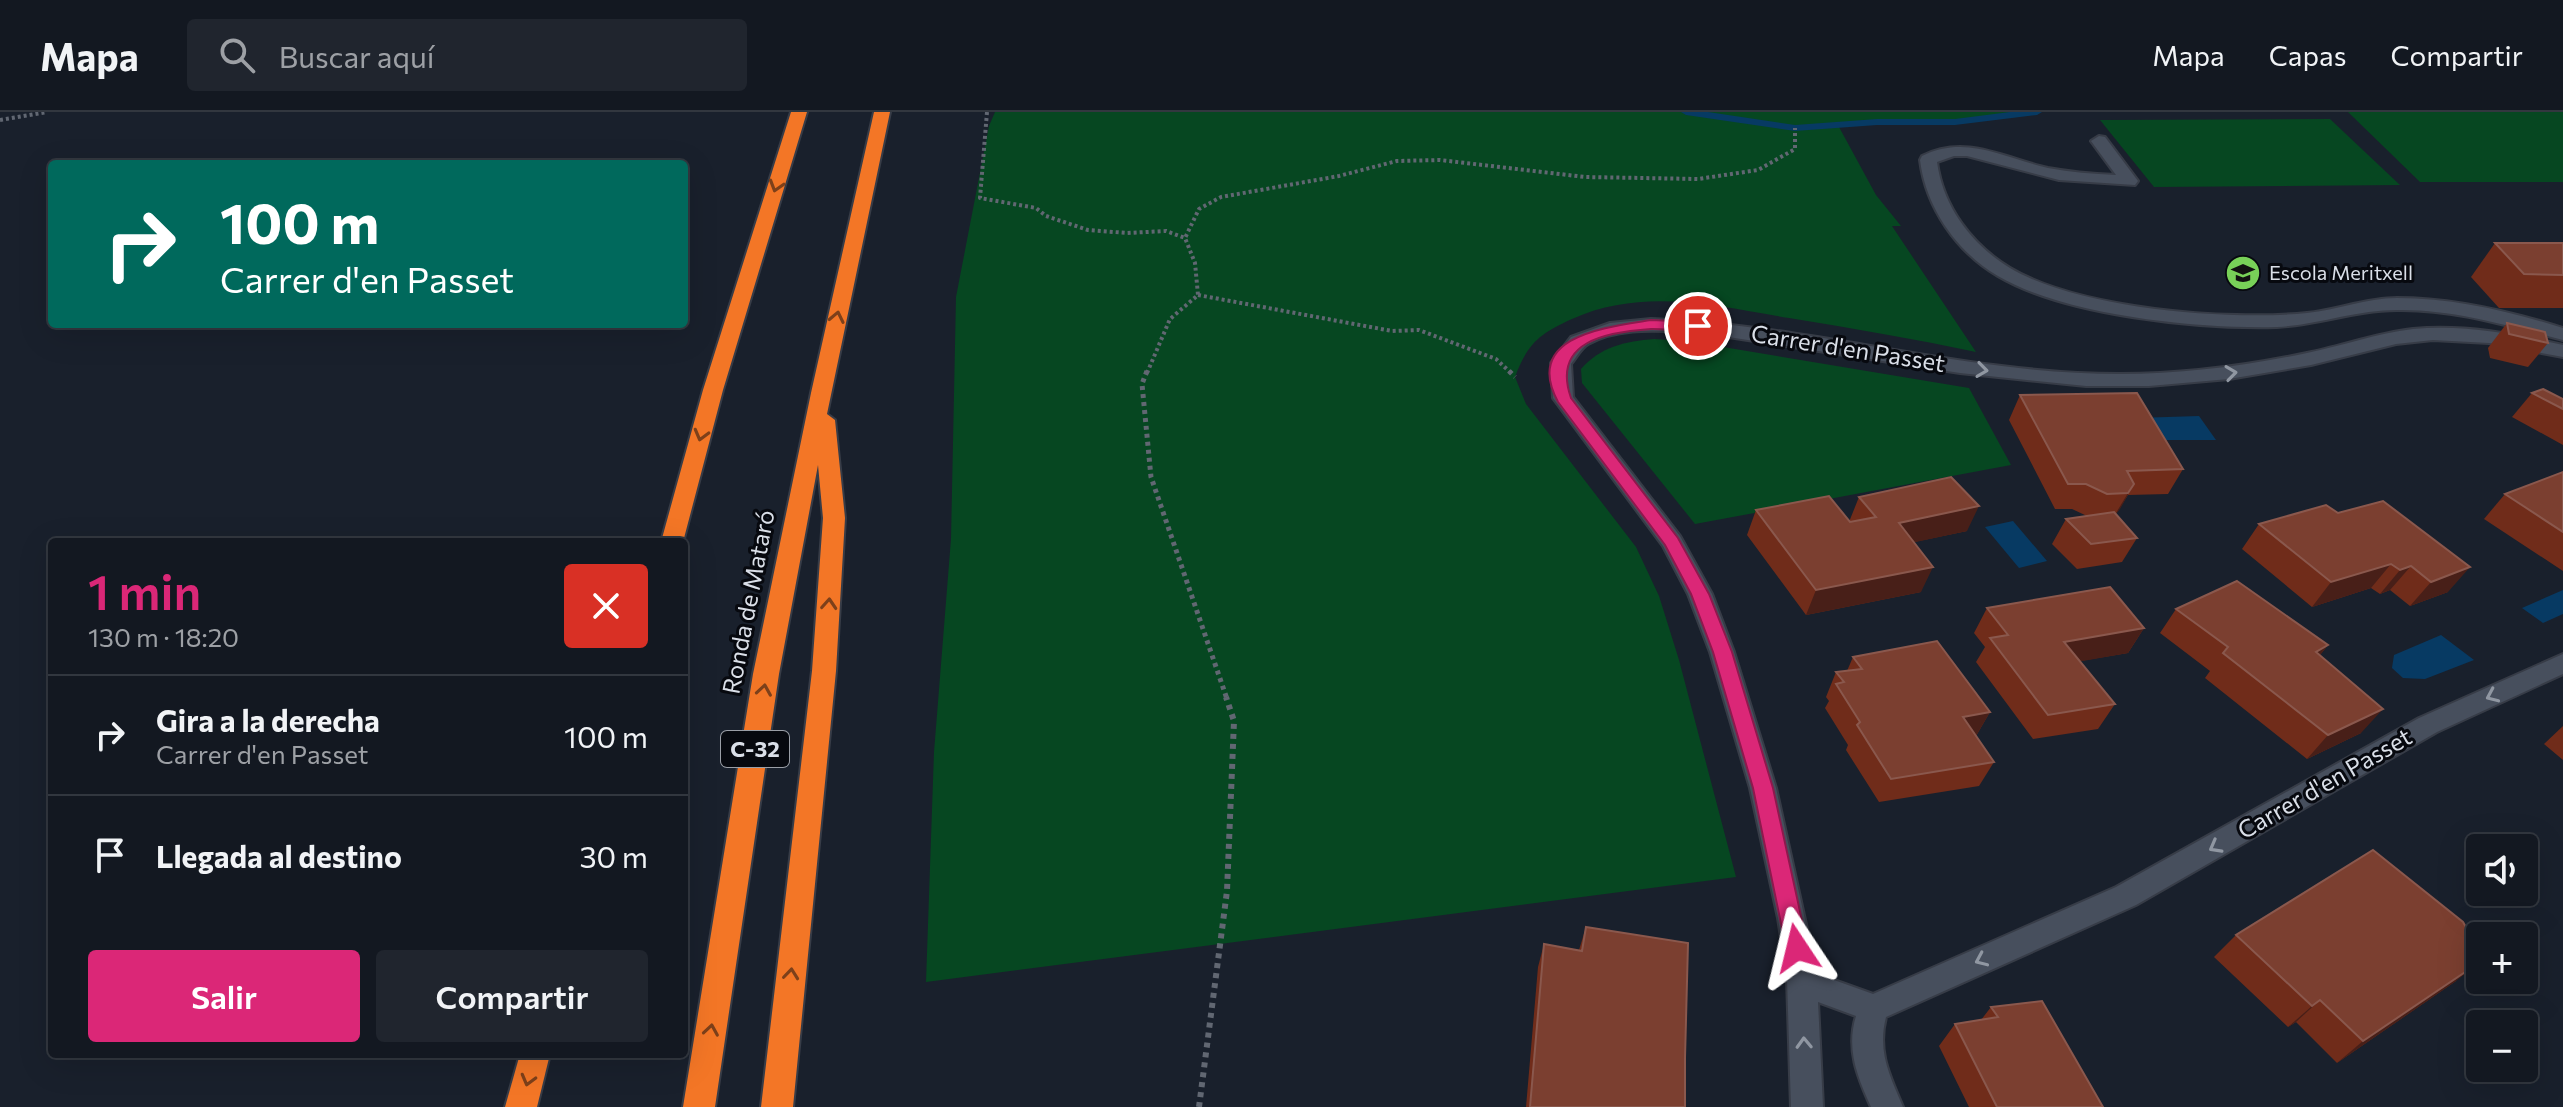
<!DOCTYPE html>
<html lang="es">
<meta charset="utf-8">
<style>
:root{--surface:#131821;--page:#20252e;--text:#f1f3f6;--muted:#9da0a5;--line:#32373f;--accent:#db2777}
body{margin:0;font-family:Commissioner,sans-serif;background:var(--page);color:var(--text);height:100vh;display:flex;flex-direction:column;font-size:30px;white-space:nowrap}
*{box-sizing:border-box;margin:0}
p{font-size:26px;color:var(--muted)}
.icon{flex:none;width:44px;height:44px;fill:none;stroke:currentColor;stroke-width:2;stroke-linecap:round;stroke-linejoin:round}
.map{position:relative;flex:1;overflow:hidden}
.panel{position:absolute;left:48px;top:426px;width:640px;height:520px;display:flex;flex-direction:column;background:var(--surface);border-radius:8px;box-shadow:0 8px 32px #0002,0 0 0 2px var(--line)}
.panel>*{flex:none}
.banner{position:absolute;left:48px;top:48px;width:640px;height:168px;border-radius:8px;box-shadow:0 8px 32px #0002,0 0 0 2px var(--line);background:#00695c;color:#fff;overflow:hidden}
.tools{position:absolute;left:2466px;top:722px;display:grid;gap:16px}
.tools a{display:grid;place-items:center;width:72px;height:72px;border-radius:8px;background:var(--surface);box-shadow:0 8px 32px #0002,0 0 0 2px var(--line);font-size:40px}
.pin{position:absolute;display:grid;place-items:center;width:68px;height:68px;color:#fff;margin:-34px;border:4px solid #fff;border-radius:50%;box-shadow:0 2px 8px #0007}
.me{position:absolute;width:88px;margin:-44px;rotate:350deg;stroke-linejoin:round;filter:drop-shadow(0 0 6px #0008)}
.turn{display:flex;align-items:center;gap:28px;height:168px;padding:0 40px;font-size:36px}
.turn .icon{width:104px;height:104px;stroke-width:2.5}
.turn b{display:block;font-size:56px;line-height:68px}
.round{display:grid;place-items:center;flex:none;width:84px;height:84px;border-radius:8px;background:var(--page)}
.overview{display:flex;align-items:center;justify-content:space-between;height:136px;padding:0 40px}
h1{font-size:48px;font-weight:600;line-height:60px;color:var(--accent)}
.button{display:flex;gap:16px;margin-top:auto;padding:16px 40px}
.button a{flex:1;height:92px;border-radius:8px;background:var(--accent);color:#fff;font-size:32px;font-weight:600;line-height:92px;text-align:center}
.button a+a{background:var(--page);color:var(--text)}
ul{padding:0;list-style:none}
li{display:flex;align-items:center;gap:24px;height:120px;padding:0 40px;border-top:2px solid var(--line)}
li div{flex:1}
li b{display:block;font-size:30px}
li em{font-style:normal}
header{display:flex;align-items:center;gap:48px;box-sizing:border-box;height:112px;padding:0 40px;background:var(--surface);border-bottom:2px solid var(--line)}
header strong{font-size:38px}
nav{display:flex;gap:44px;margin-inline-start:auto;font-size:28px}
.search{width:560px;height:72px;background:var(--page);display:flex;align-items:center;gap:20px;box-sizing:border-box;padding:0 28px;border-radius:8px;color:var(--muted);font-size:30px}
.map>svg:first-child{display:block}
.green{fill:#064721}
.water{fill:#073a63}
.lines{fill:none;stroke-linecap:round;stroke-linejoin:round}
.stream{fill:#073a63;fill-rule:evenodd}
.service-casing{stroke:#373c47;stroke-width:4}
.minor-casing{stroke:#373c47;stroke-width:4}
.motorway-casing{stroke:#373c47;stroke-width:4}
.path-far2{stroke:#616772;stroke-width:4;stroke-dasharray:3 3;stroke-linecap:butt}
.path-far1{stroke:#616772;stroke-width:5;stroke-dasharray:4 4;stroke-linecap:butt}
.path{stroke:#616772;stroke-width:6;stroke-dasharray:5 5;stroke-linecap:butt}
.service{fill:#474f5d;fill-rule:evenodd}
.minor{fill:#474f5d;fill-rule:evenodd}
.motorway{fill:#f37626;fill-rule:evenodd}
.wall{fill:#702c1a}
.shaded-wall{fill:#481f18}
.building{fill:#7b3f30;stroke:#8a584d;stroke-width:2}
.oneway{stroke:#7d401a}
.oneway2{stroke:#9097a2}
.route{fill:#db2777;stroke:#8e194d;stroke-width:2}
.labels{text-anchor:middle;stroke-width:6;stroke-linejoin:round;paint-order:stroke}
.far-poi-label{font-size:20px;fill:#dadfe8;stroke:#07090f;text-anchor:start}
.shield{fill:#07090f;stroke:#9b9fa7;stroke-width:2}
.shield-label{font-size:22px;font-weight:bold;fill:#dadfe8}
.street-label{font-size:24px;fill:#dadfe8;stroke:#07090f}
</style>
<header>
<strong>Mapa</strong>
<div class="search"><svg class="icon" aria-label="search" viewBox="0 0 24 24"><circle cx="10" cy="10" r="6"/><path d="M15 15l6 6"/></svg>Buscar aquí</div>
<nav><a>Mapa</a><a>Capas</a><a>Compartir</a></nav>
</header>
<div class="map">
<svg width="2563" height="995" viewBox="0 0 2563 995">
<rect width="100%" height="100%" fill="#19202c"/>
<g class="green">
<path d="M995,0H2037L1955,10H1877L1839,15L1876,83L1901,114H1892L1976,240C1914,227 1852,216 1789,206C1715,194 1644,175 1572,207C1539,222 1528,231 1515,265L1526,292L1636,435L1659,484L1679,548L1736,765L926,870L934,640L951,427L956,185L989,14Z"/>
<polygon points="2348,0 2563,0 2563,70 2420,70"/>
<polygon points="2330,7 2400,73 2154,75 2100,8"/>
<path d="M1654,227L1687,229L1969,276L2011,353L1695,412L1582,271L1581,257C1600,235 1626,229 1654,227Z"/>
</g>
<g class="water">
<polygon points="2199,304 2216,328 2150,328 2136,306"/>
<polygon points="2013,409 2047,449 2019,456 1985,415"/>
<polygon points="2563,478 2563,502 2543,511 2522,496"/>
<polygon points="2441,523 2474,548 2425,567 2403,566 2392,556 2394,543"/>
</g>
<g class="lines">
<polygon class="stream" points="1681,0 1708,0 1795,13 1877,7 1955,7 2010,0 2042,0 2037,3 1955,13 1877,13 1795,19 1686,3"/>
<g class="service-casing">
<path id="service" d="M2099,24L2105,25L2138,69L2135,73L2059,68L1967,44H1954L1937,50C1943,95 1972,133 2010,156C2079,197 2228,209 2307,201C2337,198 2366,186 2397,186C2453,186 2509,199 2563,216V228C2508,214 2454,197 2397,198C2356,198 2317,213 2277,215C2199,217 2066,204 1998,164C1957,140 1926,96 1920,48L1922,44C1966,22 2004,46 2048,56C2070,60 2093,62 2116,63L2091,29Z"/>
</g>
<g class="minor-casing">
<path id="minor" d="M1651,207C1808,212 1961,262 2120,262C2183,262 2245,254 2307,241C2342,234 2377,221 2413,217C2464,212 2514,222 2563,233V245L2489,231L2433,228L2396,232L2311,253L2229,267L2149,274H2086L1960,261L1696,220C1661,219 1619,214 1588,232C1581,236 1576,246 1571,252L1573,285L1680,424L1712,482L1734,540L1776,676L1816,858L1834,868L1873,882L2116,775L2419,606L2563,542V562L2437,620L2136,793L1886,905C1877,940 1890,964 1903,995H1871C1857,964 1846,937 1856,904L1818,890L1823,995H1791L1787,866L1778,806L1750,676L1710,540L1688,482L1663,434L1553,286L1551,251L1571,225L1610,211Z"/>
</g>
<g class="motorway-casing">
<g id="motorway">
<polygon points="791,0 807,0 723,278 683,430 661,430 703,278"/>
<polygon points="874,0 890,0 827,302 835,308 845,406 836,559 793,995 761,995 812,559 823,406 818,353 779,562 715,995 683,995 753,562 811,281"/>
<polygon points="520,942 550,942 537,995 505,995"/>
</g>
</g>
<g class="path-far2">
<polyline points="987,0 980,86 1036,96 1046,104 1088,118 1127,121 1166,119 1185,126"/>
<polyline points="0,8 47,0"/>
<polyline points="1198,183 1392,219 1419,218 1496,247 1511,261"/>
<polyline points="1147,261 1170,207 1198,183 1195,151 1185,126 1199,97 1221,85 1339,64 1397,49 1440,48 1585,65 1698,67 1758,58 1795,37 1795,16"/>
</g>
<g class="path-far1">
<polyline points="1147,259 1142,272 1151,365 1227,587"/>
<polyline points="1509,259 1515,265"/>
</g>
<polyline class="path" points="1199,995 1227,779 1234,609 1226,585"/>
<use href="#service" class="service"/>
<use href="#minor" class="minor"/>
<use href="#motorway" class="motorway"/>
</g>
<g class="wall">
<polygon points="2495,131 2563,131 2563,196 2499,196 2471,165"/>
<polygon points="2507,211 2548,231 2528,255 2490,246 2488,236"/>
<polygon points="2532,281 2563,287 2563,333 2512,305"/>
<polygon points="2020,283 2183,357 2168,382 2128,383 2116,402 2137,426 2122,450 2077,457 2052,432 2066,407 2087,404 2072,397 2055,397 2009,308"/>
<polygon points="2563,360 2563,459 2484,407 2505,382"/>
<polygon points="1859,385 1967,419 1914,430 1921,480 1806,503 1747,423 1756,398 1849,410"/>
<polygon points="2326,393 2448,480 2410,494 2390,478 2380,482 2371,476 2312,495 2242,437 2259,412"/>
<polygon points="1987,496 2144,516 2128,541 2080,549 2115,592 2098,617 2033,627 1976,550 1985,535 1974,521"/>
<polygon points="2176,497 2328,533 2320,543 2361,621 2307,647 2205,566 2210,559 2160,521"/>
<polygon points="1853,545 1990,600 1976,624 1994,650 1979,674 1879,690 1846,638 1848,633 1825,596 1829,589 1826,585 1836,560 1847,559"/>
<polygon points="2563,614 2563,648 2544,632"/>
<polygon points="1586,815 1685,946 1685,995 1526,995 1538,855 1544,832 1579,838"/>
<polygon points="2236,823 2456,869 2337,951 2296,910 2288,915 2214,845"/>
<polygon points="1991,895 2103,995 1969,995 1939,934 1955,912 1981,908"/>
</g>
<g class="shaded-wall">
<polygon points="2134,372 2120,397 2113,406 2128,381"/>
<polygon points="1979,394 1967,419 1888,436 1899,411"/>
<polygon points="2391,452 2371,476 2312,495 2331,470"/>
<polygon points="2411,454 2390,478 2380,482 2400,458"/>
<polygon points="1933,455 1921,480 1806,503 1816,478"/>
<polygon points="2470,455 2448,480 2410,494 2431,470"/>
<polygon points="2144,516 2128,541 2049,555 2064,530"/>
<polygon points="2328,533 2308,558 2316,540"/>
<polygon points="2383,597 2361,621 2307,647 2328,623"/>
<polygon points="1990,600 1976,624 1963,605"/>
<polygon points="2480,850 2456,869 2337,951 2363,929"/>
<polygon points="2320,888 2296,910 2288,915 2312,894"/>
</g>
<g class="building">
<polygon points="2495,131 2563,131 2563,163 2524,162"/>
<polygon points="2507,211 2545,220 2548,231 2509,222"/>
<polygon points="2543,277 2563,287 2563,297 2532,281"/>
<polygon points="2137,281 2183,357 2127,359 2134,372 2128,381 2107,382 2086,372 2068,372 2020,283"/>
<polygon points="2563,360 2563,420 2505,382"/>
<polygon points="1951,365 1979,394 1899,411 1933,455 1816,478 1756,398 1829,384 1850,410 1876,405 1859,385"/>
<polygon points="2383,389 2470,455 2431,470 2411,454 2400,458 2391,452 2331,470 2259,412 2326,393 2338,401"/>
<polygon points="2114,400 2137,426 2091,432 2066,407"/>
<polygon points="2237,469 2328,533 2316,540 2383,597 2328,623 2223,541 2228,535 2176,497"/>
<polygon points="2110,475 2144,516 2064,530 2115,592 2048,603 1990,526 2008,523 1987,496"/>
<polygon points="1937,529 1990,600 1963,605 1994,650 1891,667 1857,613 1860,610 1836,572 1844,570 1836,560 1862,557 1853,545"/>
<polygon points="2373,738 2463,810 2480,840 2480,850 2363,929 2320,888 2312,894 2236,823"/>
<polygon points="1586,815 1688,831 1685,946 1685,995 1530,995 1544,832 1582,839"/>
<polygon points="2042,889 2103,995 1997,995 1955,912 1998,905 1991,895"/>
</g>
<defs><path id="oneway-chevron" d="M-2-3.5L2.5 0L-2 3.5" fill="none" stroke-width="1.6" stroke-linecap="round" stroke-linejoin="round" transform="scale(2)"/></defs>
<g class="oneway">
<use href="#oneway-chevron" transform="translate(776 74) rotate(107)"/>
<use href="#oneway-chevron" transform="translate(837 205) rotate(-78)"/>
<use href="#oneway-chevron" transform="translate(701 323) rotate(105)"/>
<use href="#oneway-chevron" transform="translate(829 492) rotate(-86)"/>
<use href="#oneway-chevron" transform="translate(764 578) rotate(-81)"/>
<use href="#oneway-chevron" transform="translate(791 862) rotate(-84)"/>
<use href="#oneway-chevron" transform="translate(711 918) rotate(-81)"/>
<use href="#oneway-chevron" transform="translate(528 968) rotate(105)"/>
</g>
<g class="oneway2">
<use href="#oneway-chevron" transform="translate(1982 258) rotate(8)"/>
<use href="#oneway-chevron" transform="translate(2231 261) rotate(-8)"/>
<use href="#oneway-chevron" transform="translate(2492 584) rotate(156)"/>
<use href="#oneway-chevron" transform="translate(2215 735) rotate(151)"/>
<use href="#oneway-chevron" transform="translate(1981 848) rotate(156)"/>
<use href="#oneway-chevron" transform="translate(1804 931) rotate(-92)"/>
</g>
<path class="route" d="M1651,208L1698,210L1706,214C1693,224 1667,216 1651,217C1607,220 1551,229 1571,286L1678,426L1709,482L1732,540L1773,676L1808,836L1805,843L1797,846L1789,843L1786,836L1753,676L1713,540L1691,482L1665,433L1558,290C1522,223 1608,215 1651,208Z"/>
<defs>
<g id="school-disc" transform="scale(1.8)"><circle r="9.5" fill="#78d158" stroke="#07090f"/><path d="M0-5L7-2L0 1L-7-2ZM-4 1L0 2.5L4 1V4Q0 6-4 4Z" fill="#111"/></g>
</defs>
<g fill-rule="evenodd">
<use href="#school-disc" x="2243" y="161"/>
</g>
<g class="labels">
<g class="far-poi-label">
<text x="2269" y="168">Escola Meritxell</text>
</g>
<rect class="shield" x="721" y="619" width="68" height="36" rx="6"/>
<g class="shield-label">
<text x="755" y="645">C-32</text>
</g>
<g class="street-label">
<text transform="translate(1848 237) rotate(9)" y="8">Carrer d'en Passet</text>
<text transform="translate(749 490) rotate(-79)" y="8">Ronda de Mataró</text>
<text transform="translate(2325 672) rotate(-30)" y="8">Carrer d'en Passet</text>
</g>
</g>
</svg>
<div class="tools">
<a><svg class="icon" aria-label="sound" viewBox="0 0 24 24"><path d="M4 9h4l5-4v14l-5-4H4zM17 9q2 3 0 6"/></svg></a>
<a>+</a>
<a>−</a>
</div>
<div class="pin" style="left:1698px;top:214px;background:#d93025"><svg class="icon" aria-label="arrive" viewBox="0 0 24 24"><path d="M6 21V4h12l-3 4 3 4H6"/></svg></div>
<svg class="me" style="left:1797px;top:836px" viewBox="-20 -20 40 40"><path d="M0-17L14 15 0 8-14 15z" fill="#db2777" stroke="#fff" stroke-width="4"/></svg>
<div class="banner">
<div class="turn"><svg class="icon" aria-label="right" viewBox="0 0 24 24"><path d="M7 20v-9h11M14 6l5 5-5 5"/></svg><div><b>100 m</b>Carrer d'en Passet</div></div>
</div>
<section class="panel">
<div class="overview"><div><h1>1 min</h1><p>130 m · 18:20</p></div><a class="round" style="background:#d93025;color:#fff"><svg class="icon" aria-label="close" viewBox="0 0 24 24"><path d="M6 6l12 12M18 6L6 18"/></svg></a></div>
<ul>
<li><svg class="icon" aria-label="right" viewBox="0 0 24 24"><path d="M7 20v-9h11M14 6l5 5-5 5"/></svg><div><b>Gira a la derecha</b><p>Carrer d'en Passet</p></div><em>100 m</em></li>
<li><svg class="icon" aria-label="arrive" viewBox="0 0 24 24"><path d="M6 21V4h12l-3 4 3 4H6"/></svg><div><b>Llegada al destino</b></div><em>30 m</em></li>
</ul>
<div class="button"><a>Salir</a><a>Compartir</a></div>
</section>
</div>
